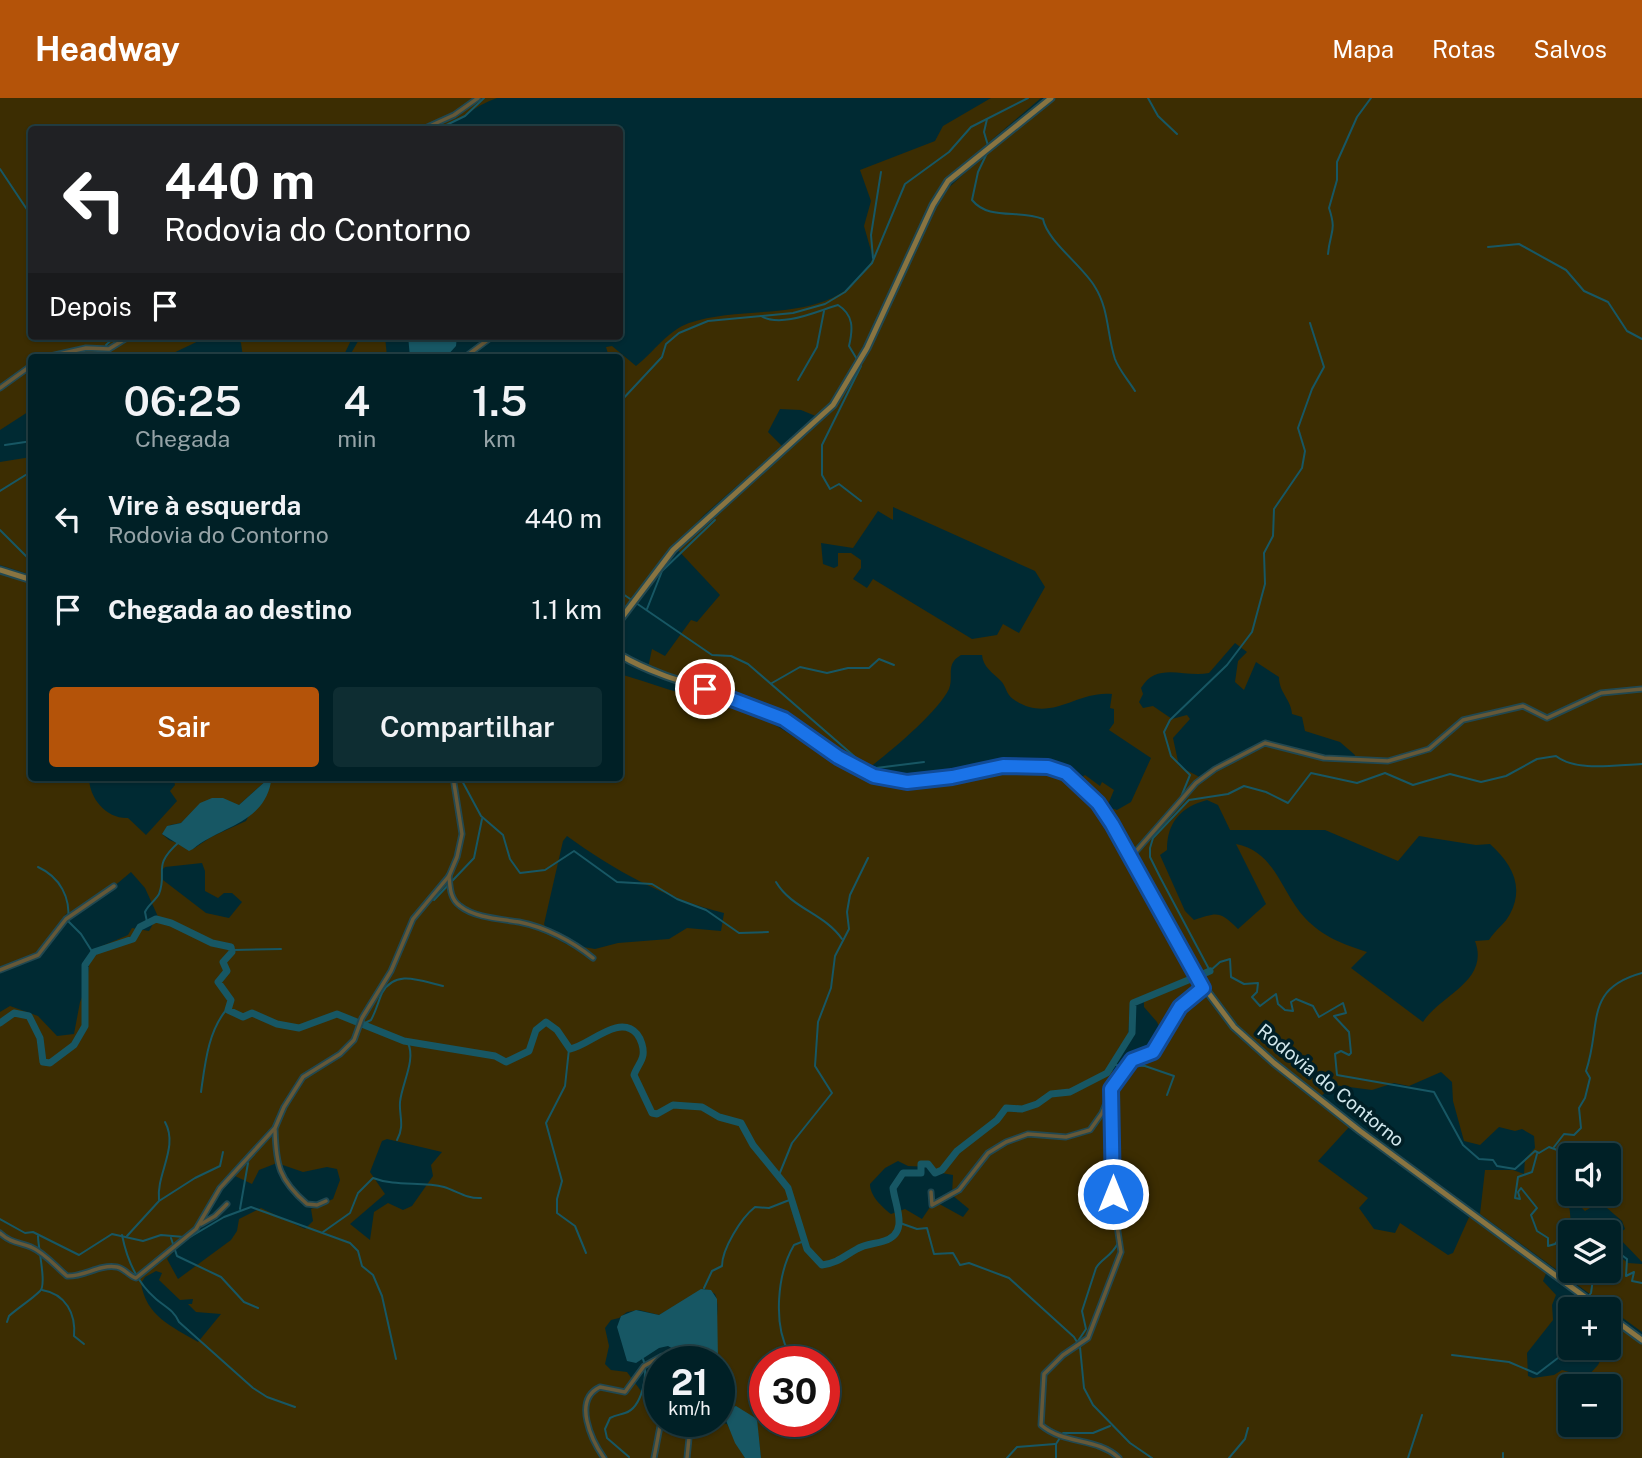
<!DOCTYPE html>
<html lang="pt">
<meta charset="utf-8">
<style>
:root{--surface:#002026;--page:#0e2d32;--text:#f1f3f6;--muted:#95a3a7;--line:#223e43;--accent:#b45309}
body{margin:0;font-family:"Public Sans",sans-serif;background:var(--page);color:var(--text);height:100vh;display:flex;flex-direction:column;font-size:26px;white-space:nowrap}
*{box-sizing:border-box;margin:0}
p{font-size:23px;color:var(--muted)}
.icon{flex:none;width:38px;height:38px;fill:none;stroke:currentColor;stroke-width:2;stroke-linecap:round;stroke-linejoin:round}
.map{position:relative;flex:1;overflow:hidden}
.side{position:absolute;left:28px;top:256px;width:595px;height:427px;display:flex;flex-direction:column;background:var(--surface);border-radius:7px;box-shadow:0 2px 5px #0004,0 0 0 2px var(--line)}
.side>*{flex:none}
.hud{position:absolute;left:28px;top:28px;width:595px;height:214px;border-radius:7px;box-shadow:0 2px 5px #0004,0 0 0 2px var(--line);background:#202124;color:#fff;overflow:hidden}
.buttons{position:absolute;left:1558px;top:1045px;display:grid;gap:14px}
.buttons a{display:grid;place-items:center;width:63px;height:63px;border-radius:7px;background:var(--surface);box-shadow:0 2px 5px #0004,0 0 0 2px var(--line);font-size:35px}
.speed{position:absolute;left:644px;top:1248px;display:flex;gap:14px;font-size:35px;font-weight:700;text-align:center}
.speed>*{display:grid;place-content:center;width:91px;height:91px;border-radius:50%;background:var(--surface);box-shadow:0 2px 5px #0004,0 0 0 2px var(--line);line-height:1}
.speed small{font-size:18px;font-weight:400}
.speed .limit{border:10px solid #d22;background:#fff;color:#111}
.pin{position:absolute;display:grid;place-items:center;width:60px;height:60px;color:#fff;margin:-30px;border:4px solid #fff;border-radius:50%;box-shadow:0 2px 7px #0007}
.me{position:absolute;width:77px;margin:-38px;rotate:0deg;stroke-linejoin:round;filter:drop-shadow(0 0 5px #0008)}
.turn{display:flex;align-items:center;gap:24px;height:147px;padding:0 21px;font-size:32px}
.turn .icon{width:91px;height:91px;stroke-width:2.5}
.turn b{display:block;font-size:49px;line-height:60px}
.then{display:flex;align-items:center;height:66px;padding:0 21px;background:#0003;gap:14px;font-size:26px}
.eta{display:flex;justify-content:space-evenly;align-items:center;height:119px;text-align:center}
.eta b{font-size:42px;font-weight:600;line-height:49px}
.button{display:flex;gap:14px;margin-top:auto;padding:14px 21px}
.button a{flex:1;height:80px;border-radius:7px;background:var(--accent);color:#fff;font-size:28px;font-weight:600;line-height:80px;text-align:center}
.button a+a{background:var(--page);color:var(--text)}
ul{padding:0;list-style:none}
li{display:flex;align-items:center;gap:21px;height:91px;padding:0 21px}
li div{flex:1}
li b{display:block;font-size:26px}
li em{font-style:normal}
header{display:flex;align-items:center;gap:42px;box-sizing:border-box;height:98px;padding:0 35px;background:var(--accent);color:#fff}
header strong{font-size:33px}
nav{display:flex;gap:38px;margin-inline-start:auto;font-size:24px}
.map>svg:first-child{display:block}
.green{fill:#3c2d02;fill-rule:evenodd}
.water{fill:#175764}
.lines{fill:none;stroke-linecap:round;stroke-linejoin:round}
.stream{stroke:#175764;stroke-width:2}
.river{stroke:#175764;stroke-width:7}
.street-casing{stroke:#214851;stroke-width:7}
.secondary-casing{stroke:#214851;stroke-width:9}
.street{stroke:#655838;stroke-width:3.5}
.secondary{stroke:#897441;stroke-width:5}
.route-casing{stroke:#114b97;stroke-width:18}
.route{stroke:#1a73e8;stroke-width:12}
.labels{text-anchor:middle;stroke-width:7;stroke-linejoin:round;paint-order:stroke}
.street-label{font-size:19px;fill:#d1e7ec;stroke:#001f26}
</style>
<header>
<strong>Headway</strong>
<nav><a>Mapa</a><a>Rotas</a><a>Salvos</a></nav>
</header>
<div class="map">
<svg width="1642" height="1360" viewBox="0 0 1642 1360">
<rect width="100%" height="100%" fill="#002a33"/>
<g class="green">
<path d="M0,0H497C474,8 460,23 438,31L32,32V238H209L165,259H32L31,312L0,332Z"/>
<path d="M991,0H1041L955,73L941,89L838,300L818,319L801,312L780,311L768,334L782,348L704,417L675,448L620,524V259H609L606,249L612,248L636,268C654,254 667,233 689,225C750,204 837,231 873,160L864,128L871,103L860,72L935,43L943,28Z"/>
<path d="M1049,0H1642V1164L1619,1140L1618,1136L1625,1131L1622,1123L1600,1104L1585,1113L1576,1104L1569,1109C1572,1119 1570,1157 1570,1172H1608V1150L1628,1165L1642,1166V1234L1480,1116L1485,1072H1513L1524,1076L1525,1061L1535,1050L1534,1038L1522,1031L1515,1033L1499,1029L1480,1047L1464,1043L1453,1003L1452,984L1441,974L1409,988L1394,985L1372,992L1334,987L1320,999L1284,972L1227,916L1188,862L1108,717L1075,683L1085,677L1100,688L1102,684L1114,692L1107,709L1117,712L1131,704L1151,660L1109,632L1114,625V611L1110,610L1112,596C1076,592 1050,627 1013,601C1006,596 1006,588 1001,583C993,575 983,569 982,557H961C945,566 954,578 949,591C938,614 888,656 866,672L754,603L648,570L652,551L665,558L691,522L697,524L720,497L677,451L839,304L872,247L941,97L1001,41ZM893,409L1035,473L1045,489L1019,535L1003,526L997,537L972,541L873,481L867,490L853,481L861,470V462L851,455H838V468L834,470L823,466L821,445L853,450L878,413L893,422ZM1235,545L1247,554L1238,563L1235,584L1244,592L1256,564L1279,579C1279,595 1291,601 1292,616L1302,619L1305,633L1340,644L1355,657L1354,661L1299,656L1268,642C1257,645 1253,654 1243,658C1227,667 1215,665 1203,681L1179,668L1173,640L1190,621L1187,617L1172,621L1153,608L1143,610L1139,604L1143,596L1141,590C1157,563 1184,580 1209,575ZM1207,702L1218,707L1230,732H1325L1398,763L1419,738L1476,747L1490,746C1511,765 1525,788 1510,816C1505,826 1495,832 1489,842L1475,843C1490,883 1440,897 1423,924L1351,870L1367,854C1343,846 1323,839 1305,820C1280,793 1276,754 1236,746L1266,806L1238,831C1219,812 1217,815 1194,822L1185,813L1160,757L1167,752C1167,724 1181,709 1207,702ZM1570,1057H1608V1096H1570Z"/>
<polygon points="235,238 353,238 343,259 243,259 241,245"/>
<polygon points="361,238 385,238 387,259 349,259"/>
<polygon points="31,359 32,359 31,477 0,467 0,364"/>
<path d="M0,475L31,485L32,679H89C89,701 107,721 128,720L146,737L177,703L170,693L175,687L173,679H620V576C650,585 681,596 711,604C731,609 749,614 767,623C812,646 848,680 901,687C977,697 1034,633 1099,715C1135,770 1159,833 1197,887C1238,946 1293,986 1350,1028L1318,1063L1368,1100L1359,1110L1374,1131L1395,1135L1400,1125L1448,1157L1453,1155L1470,1117L1547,1173L1543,1183L1556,1197L1552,1207L1553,1222L1527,1255L1528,1278L1533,1280L1554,1277L1562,1272L1587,1279L1598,1267L1619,1225L1642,1241V1360H761L757,1326L736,1308L730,1310C720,1284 714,1261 715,1234C716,1221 720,1209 715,1196L705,1191L659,1217L639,1212L627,1214L619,1220L611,1222L605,1230L609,1248L605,1266L611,1272L627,1274L641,1293L657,1294L660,1323H716L727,1326L745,1360H0V914L10,908L38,918L57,938L74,936L80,904L87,887L89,866L95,851L128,837L132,830L149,833L153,826L160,823L145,790L131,774L106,795L66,816L45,849L33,860L0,873ZM268,681L246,723L211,739L193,751L169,742L162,736L170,727L181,725C205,704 208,702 239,707ZM567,738C613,772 669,802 724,815L721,833L687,830L669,841L618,845L595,851L566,846L549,836L544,826L563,743ZM202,765L205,773V793L218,800L224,795H232L242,804L229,820L206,815L163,782L161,773L165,769ZM1139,899L1144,901V909L1157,924L1162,935L1152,953L1130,962L1118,980L1111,971L1119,949L1128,941L1130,905ZM387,1041L442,1054L431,1067L433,1078L412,1108L403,1112L388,1105L374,1114L370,1142L350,1126L385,1096L370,1074L382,1043ZM898,1063L908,1068L930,1069L936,1074L953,1077L952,1097L969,1111L963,1119L934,1103L922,1121L905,1111L891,1116C882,1109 870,1098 870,1086L885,1070ZM277,1065L303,1074L327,1069L337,1071L340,1082L333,1101L311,1111L313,1123L305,1131L261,1110L239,1121L237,1133L231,1142L178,1181L167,1161L206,1117L220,1093L235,1078L252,1086L259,1072ZM156,1173L162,1175L159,1182L180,1202L193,1201L192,1206H188L196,1214L221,1216L198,1244C171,1228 146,1218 141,1185L145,1179ZM765,1264H824V1323H765ZM1570,1288H1608V1326H1570Z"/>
</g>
<g class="water">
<polygon points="408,238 457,238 456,248 446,259 410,259"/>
<path d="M268,681L271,684C263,726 221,728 193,751L189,753L162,736L167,728L181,725L200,705L212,700H223L239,707Z"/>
<polygon points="701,1191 711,1192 717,1201 718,1263 695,1263 668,1248 659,1250 636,1265 627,1263 617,1229 621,1218 636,1212 659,1217"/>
<polygon points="736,1308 757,1321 761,1360 745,1360 735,1345 725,1320 730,1310"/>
</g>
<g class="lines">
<g class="stream">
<polyline points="1148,0 1158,18 1177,36"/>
<path d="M987,21L984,34L989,51L978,74L972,102C989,123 1019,111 1043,121C1047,143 1084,169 1095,189C1109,211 1107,237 1115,261C1119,272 1129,283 1135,293"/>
<polyline points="436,32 465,18 484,0"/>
<polyline points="0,71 32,119"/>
<polyline points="1488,149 1519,146 1566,172 1584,193 1608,204 1627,233 1642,241"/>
<path d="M1328,156C1330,133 1337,134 1329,110L1337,82V64L1357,19L1371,0"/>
<polyline points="873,160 871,137 881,74"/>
<path d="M761,218C782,230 817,213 838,207C854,217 853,231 849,248L861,268L822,347V377L830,391L839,386L861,403"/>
<polyline points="108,259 106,247 116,238"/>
<polyline points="798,282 817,249 824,213"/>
<polyline points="620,304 662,259 666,246 679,235 708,223 793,215 825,206 845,194 872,165 905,86 949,54 971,29 1028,0"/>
<polyline points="5,347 32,343"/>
<polyline points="0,393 32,373"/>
<polyline points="0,432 32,464"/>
<polyline points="620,494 712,557 731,558 748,566 862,665 876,670 924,664"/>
<polyline points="647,511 662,473 715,422"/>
<polyline points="772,585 800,569 827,575 848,570 869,570 879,561 894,567"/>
<polyline points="460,679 481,718 503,737 510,761 520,775 545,772 574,753 617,784 652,786 677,801 706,812 739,835 768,834"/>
<polyline points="1181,699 1190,677 1171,658 1164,634 1170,622 1227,567 1252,534 1265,486 1264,455 1273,438 1274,411 1302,370 1305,353 1298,330 1312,291 1324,269 1310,225"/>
<path d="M38,769C60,779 71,800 68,823L81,836L93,855"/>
<path d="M776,784C792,811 824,815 842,841"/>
<polyline points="434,802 474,760 482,721"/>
<path d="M147,824L145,814C148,807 155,803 159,796C168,773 151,769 179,744"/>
<polyline points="233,852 281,851"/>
<path d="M363,926L371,922C376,913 378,904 382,895C396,870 423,884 443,888"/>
<polyline points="569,951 565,988 546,1025 562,1083 557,1101 557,1115 575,1128 586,1155"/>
<polyline points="1113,967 1145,968 1174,978 1167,997"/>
<path d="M201,994C205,966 208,933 227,911"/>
<path d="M397,1042C405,1028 399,1018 400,1004C402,985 416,962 408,945"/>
<path d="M1554,1049L1564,1036L1574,1037L1581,1030L1579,1010L1585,1000L1590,980L1586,973C1602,927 1583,891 1642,875"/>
<polyline points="1537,1056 1532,1074 1518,1079 1515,1100 1520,1101 1518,1094 1521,1090 1537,1110 1531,1117 1537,1133 1548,1140 1548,1148 1555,1146 1565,1134 1570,1134"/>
<path d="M1571,1057L1549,1049L1539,1055L1535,1053L1515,1071L1497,1068L1493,1062L1479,1061L1463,1047L1434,994L1337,977L1335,956L1341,953L1349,957L1351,955L1349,934L1334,918L1346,915L1343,905L1319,919L1313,908L1296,901L1291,904L1293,913L1285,912L1278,906L1276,896L1260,908L1252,899L1257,894L1258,885L1244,886L1231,879L1230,861L1220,864L1210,873L1160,779L1150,759V750L1153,740L1189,702L1228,696L1244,688L1266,694L1288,705L1311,675L1357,685L1385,675L1413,687L1450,676L1481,684L1506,678L1537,661L1556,658C1576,674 1615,667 1642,666"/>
<polyline points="1116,1065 1116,1108"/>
<polyline points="779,1077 792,1045 832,995 815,968 818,924 831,890 835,858 849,831 847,814 850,797 868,760"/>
<path d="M159,1102C156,1076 179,1049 165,1024"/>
<polyline points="240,1111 248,1065"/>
<polyline points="0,1121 25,1135 33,1134 79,1157 112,1136 143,1143 161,1137 184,1139"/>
<polyline points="900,1125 917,1131 927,1130 934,1156 953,1155 960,1167 969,1165 1009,1180 1074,1239 1080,1249 1084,1290 1093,1307 1130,1345 1152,1360"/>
<path d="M323,1134L350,1115L358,1095L373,1080C396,1089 421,1083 444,1089C457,1093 467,1101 481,1100"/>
<path d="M122,1137C127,1162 136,1184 156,1201C165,1209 173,1211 179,1224L253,1290L267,1299L295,1309"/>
<polyline points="127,1138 159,1103 195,1080 220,1068 223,1054"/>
<polyline points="190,1139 224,1119 251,1109 350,1145 358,1153 362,1168 373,1177 382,1198 396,1261"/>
<polyline points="171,1140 177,1158 221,1179 244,1204 258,1210"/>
<polyline points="1608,1147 1627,1161 1626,1178 1634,1174 1632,1183 1642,1185"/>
<polyline points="1594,1174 1597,1176 1601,1172"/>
<path d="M704,1190L712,1173L722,1168C722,1151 741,1120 755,1109L769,1110L792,1101"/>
<path d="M42,1192C66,1196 76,1216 74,1238L84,1246"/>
<polyline points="1579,1211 1591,1195 1594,1174"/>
<path d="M7,1224L9,1218C19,1209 31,1202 40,1193C47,1187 38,1150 38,1138"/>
<path d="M1078,1243L1086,1231L1082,1213L1096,1170C1101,1161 1112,1158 1118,1145"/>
<path d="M789,1255C773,1226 777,1176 794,1147L804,1143"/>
<polyline points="1452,1257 1509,1264 1537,1276 1571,1250"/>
<polyline points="719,1293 729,1312"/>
<polyline points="1503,1355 1503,1360"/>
<path d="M629,1359L607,1340L605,1331L610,1320C616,1317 619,1317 625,1315C642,1310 649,1275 643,1261"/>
<polyline points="1007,1360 1017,1349 1055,1346"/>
<polyline points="1056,1360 1056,1346 1063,1335 1093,1335 1110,1328"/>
<polyline points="1229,1360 1245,1341 1248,1330"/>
<polyline points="1408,1360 1422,1317"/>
</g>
<path class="river" d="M0,925L14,915L29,918L40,940L43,964L50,965L74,947L85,928V867L94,854L133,841L140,829L156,821L171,825L212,845L231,849L232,854L223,864L227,873L218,884L231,902L228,912L243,919L252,915L277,926L299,930L337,916L404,943L495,958L506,964L529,953L536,932L546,924L557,932L570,951C589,948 619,915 637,936C641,941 644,950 643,957C642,964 636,970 634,977L652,1015L657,1016L673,1007L702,1009L719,1019L741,1025L753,1047L788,1090L807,1151L822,1167C838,1165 844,1158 857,1151C865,1146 875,1146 884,1143C910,1135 895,1108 893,1090L903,1075H921V1066H928L935,1075L942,1072L957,1053L997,1022L1006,1010L1022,1011L1037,1006L1051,996L1070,994L1107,975L1132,935L1133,905L1210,873"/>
<g class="street-casing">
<g id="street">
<polyline points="421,32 454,17 478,0"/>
<polyline points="46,259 86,250 109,251 130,238"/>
<polyline points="465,259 493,238"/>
<polyline points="0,290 32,267"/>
<polyline points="1131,759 1196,685 1215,671 1265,645 1324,660 1388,663 1429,651 1463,622 1523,608 1547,620 1601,595 1642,591"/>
<path d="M449,778C450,789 450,801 460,808C475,820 501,821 519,824C545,829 572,843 593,860"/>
<polyline points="0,872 38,857 66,821 114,788"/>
<path d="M1111,991L1113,1101L1121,1154L1088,1240L1063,1257L1044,1276L1041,1327C1064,1347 1097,1339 1119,1360"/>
<path d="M275,1032C276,1067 279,1082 307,1106L317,1107L326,1103"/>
<polyline points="931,1094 932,1107 959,1092 988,1055 1006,1044 1028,1036 1066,1039 1090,1032 1102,1015 1113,988 1132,962 1153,954 1180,909 1203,890"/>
<polyline points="201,1126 215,1118 227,1106"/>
<path d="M0,1135C11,1145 18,1144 31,1149C45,1155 55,1168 67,1178C85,1179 98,1166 117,1169C124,1170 129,1178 136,1180L196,1131L220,1090L275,1030L284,1009L303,979L340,956L354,942L362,920L391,873L413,821L449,778L457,759L462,736L453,679"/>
<path d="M604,1360C592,1343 572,1302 600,1289L625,1294L644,1268L662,1258L673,1263"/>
<polyline points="654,1360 661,1323"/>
<polyline points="687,1360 689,1340 696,1323"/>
</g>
</g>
<g class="secondary-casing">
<g id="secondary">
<polyline points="0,472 32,482"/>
<polyline points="620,522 673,452 833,307 867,250 933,107 948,83 1051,0"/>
<path d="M620,557C671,587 731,593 783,620C815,637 841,669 878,678C936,692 1020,651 1066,675C1086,686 1100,708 1112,726L1189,869L1234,929L1274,965L1360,1033L1601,1211"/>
<polyline points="1608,1217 1642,1242"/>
</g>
</g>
<use href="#street" class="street"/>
<use href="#secondary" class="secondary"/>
</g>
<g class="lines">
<g class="route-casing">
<polyline id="route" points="705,591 784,621 838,659 874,678 907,684 952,679 1003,668 1048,669 1066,675 1098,705 1112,726 1203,890 1180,909 1153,954 1132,962 1111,991 1113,1096"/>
</g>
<use href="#route" class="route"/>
</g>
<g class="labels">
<g class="street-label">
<text transform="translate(1331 987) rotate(39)" y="7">Rodovia do Contorno</text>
</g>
</g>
</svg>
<div class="buttons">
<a><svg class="icon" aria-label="sound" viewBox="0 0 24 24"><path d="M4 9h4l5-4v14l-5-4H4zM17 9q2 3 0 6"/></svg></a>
<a><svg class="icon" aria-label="layers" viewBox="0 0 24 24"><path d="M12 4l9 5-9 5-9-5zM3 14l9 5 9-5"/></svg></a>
<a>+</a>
<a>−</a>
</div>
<div class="speed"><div>21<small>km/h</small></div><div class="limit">30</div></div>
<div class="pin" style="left:705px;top:591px;background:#d93025"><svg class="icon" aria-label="arrive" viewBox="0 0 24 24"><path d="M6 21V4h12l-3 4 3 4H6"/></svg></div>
<svg class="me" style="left:1113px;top:1096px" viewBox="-20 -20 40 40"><circle r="17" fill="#1a73e8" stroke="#fff" stroke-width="3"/><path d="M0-11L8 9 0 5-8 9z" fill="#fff"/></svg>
<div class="hud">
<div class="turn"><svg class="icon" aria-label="left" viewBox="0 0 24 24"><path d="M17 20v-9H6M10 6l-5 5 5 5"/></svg><div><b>440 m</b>Rodovia do Contorno</div></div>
<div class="then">Depois<svg class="icon" aria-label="arrive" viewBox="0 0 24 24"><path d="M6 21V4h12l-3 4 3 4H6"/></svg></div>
</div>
<section class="side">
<div class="eta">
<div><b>06:25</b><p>Chegada</p></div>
<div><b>4</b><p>min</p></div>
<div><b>1.5</b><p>km</p></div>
</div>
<ul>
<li><svg class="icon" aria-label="left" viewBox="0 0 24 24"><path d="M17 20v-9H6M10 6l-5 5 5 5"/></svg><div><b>Vire à esquerda</b><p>Rodovia do Contorno</p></div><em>440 m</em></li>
<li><svg class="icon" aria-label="arrive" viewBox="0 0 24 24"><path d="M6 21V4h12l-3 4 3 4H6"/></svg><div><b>Chegada ao destino</b></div><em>1.1 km</em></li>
</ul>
<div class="button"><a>Sair</a><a>Compartilhar</a></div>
</section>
</div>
